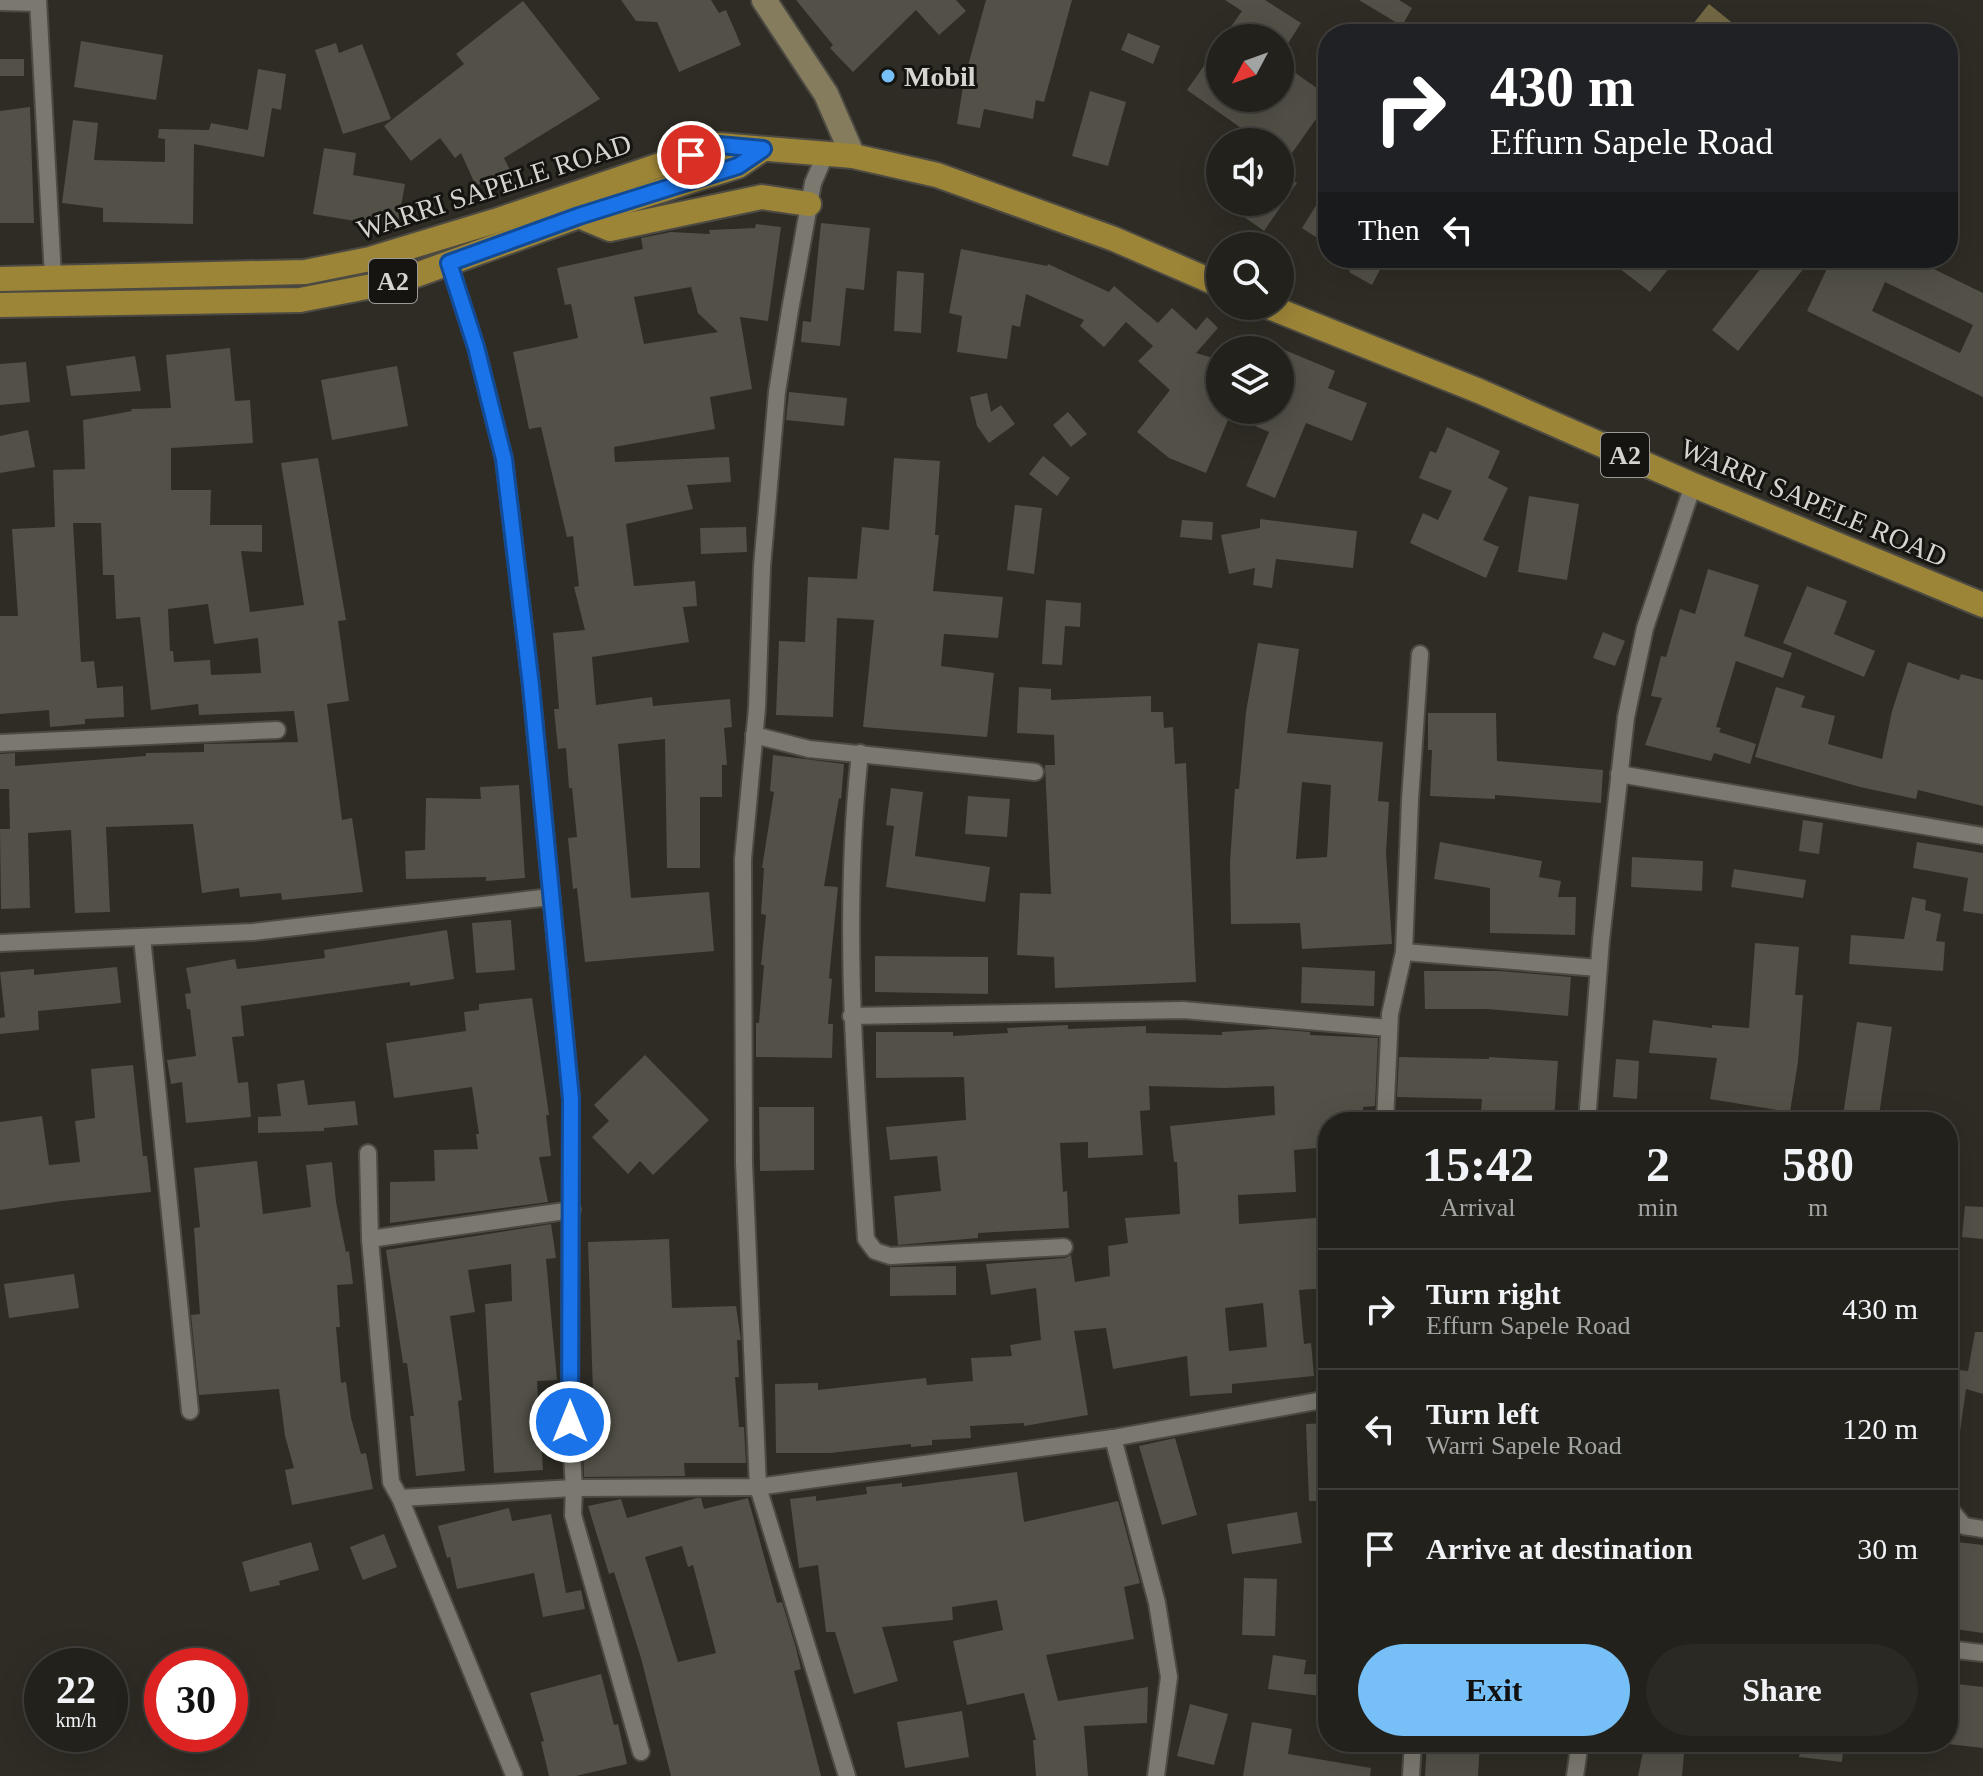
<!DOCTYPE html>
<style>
:root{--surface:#22211b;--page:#2a2924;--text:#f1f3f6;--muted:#a2a3a3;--line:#3f3e3a;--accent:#77c0f7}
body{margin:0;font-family:"Times New Roman",serif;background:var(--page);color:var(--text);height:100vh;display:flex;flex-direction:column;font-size:30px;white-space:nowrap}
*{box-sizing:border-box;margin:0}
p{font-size:26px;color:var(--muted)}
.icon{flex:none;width:44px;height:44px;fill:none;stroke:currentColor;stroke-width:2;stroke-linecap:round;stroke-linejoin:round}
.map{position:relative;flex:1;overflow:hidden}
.side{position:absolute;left:1318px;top:1112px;width:640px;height:640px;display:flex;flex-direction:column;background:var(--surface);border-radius:32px;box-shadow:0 8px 32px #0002,0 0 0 2px var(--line)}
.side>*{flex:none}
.banner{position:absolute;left:1318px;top:24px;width:640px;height:244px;border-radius:32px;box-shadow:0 8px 32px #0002,0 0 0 2px var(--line);background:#202124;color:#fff;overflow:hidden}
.needle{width:52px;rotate:229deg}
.buttons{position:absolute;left:1206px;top:24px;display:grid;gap:16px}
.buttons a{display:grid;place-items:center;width:88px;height:88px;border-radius:50%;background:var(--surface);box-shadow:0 8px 32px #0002,0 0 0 2px var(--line);font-size:40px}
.speed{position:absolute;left:24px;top:1648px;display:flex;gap:16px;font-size:40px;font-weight:700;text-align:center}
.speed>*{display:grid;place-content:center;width:104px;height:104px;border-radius:50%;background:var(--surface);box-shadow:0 8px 32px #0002,0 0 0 2px var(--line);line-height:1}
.speed small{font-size:20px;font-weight:400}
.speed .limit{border:12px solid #d22;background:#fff;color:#111}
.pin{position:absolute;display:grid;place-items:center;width:68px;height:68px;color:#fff;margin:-34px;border:4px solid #fff;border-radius:50%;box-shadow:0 2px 8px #0007}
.me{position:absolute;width:88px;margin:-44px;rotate:0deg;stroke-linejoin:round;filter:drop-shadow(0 0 6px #0008)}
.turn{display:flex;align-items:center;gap:28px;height:168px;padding:0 40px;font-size:36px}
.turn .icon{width:104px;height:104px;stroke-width:2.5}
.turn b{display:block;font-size:56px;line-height:68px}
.then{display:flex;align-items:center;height:76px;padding:0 40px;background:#0003;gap:16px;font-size:30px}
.eta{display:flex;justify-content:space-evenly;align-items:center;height:136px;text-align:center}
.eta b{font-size:48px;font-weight:800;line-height:56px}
.action{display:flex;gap:16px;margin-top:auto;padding:16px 40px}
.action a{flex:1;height:92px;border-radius:48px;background:var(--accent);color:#111;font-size:32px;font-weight:800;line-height:92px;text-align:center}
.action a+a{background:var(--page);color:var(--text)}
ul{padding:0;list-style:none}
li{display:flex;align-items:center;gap:24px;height:120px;padding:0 40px;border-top:2px solid var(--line)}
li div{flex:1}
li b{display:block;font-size:30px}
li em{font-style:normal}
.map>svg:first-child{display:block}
.water{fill:#736844}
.building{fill:#525047;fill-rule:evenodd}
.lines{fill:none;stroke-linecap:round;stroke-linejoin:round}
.street-casing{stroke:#4c4a43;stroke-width:20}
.secondary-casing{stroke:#4c4a43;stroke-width:28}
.highway-casing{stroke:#4c4a43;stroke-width:28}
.street{stroke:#7b786f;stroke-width:16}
.secondary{stroke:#857c5e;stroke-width:24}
.highway{stroke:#9d8537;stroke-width:24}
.route-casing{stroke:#114b97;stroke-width:20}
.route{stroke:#1a73e8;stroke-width:14}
.poi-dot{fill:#77c0f7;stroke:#151411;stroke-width:3}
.labels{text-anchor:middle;stroke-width:6;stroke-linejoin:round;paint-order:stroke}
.shield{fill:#151411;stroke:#9c9a96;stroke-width:2}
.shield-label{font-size:26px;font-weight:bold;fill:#d6d4cf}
.poi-label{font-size:28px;font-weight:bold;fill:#d6d4cf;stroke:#151411;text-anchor:start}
.street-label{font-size:28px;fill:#d6d4cf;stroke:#151411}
</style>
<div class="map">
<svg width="1983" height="1776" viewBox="0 0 1983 1776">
<rect width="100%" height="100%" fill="#2e2c24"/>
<polygon class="water" points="1709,4 1746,34 1685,34"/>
<g class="building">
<polygon points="621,0 711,0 719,13 726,10 741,45 679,72 657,22 636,21"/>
<polygon points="796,0 956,0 966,11 939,35 916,10 853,72 830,48 833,45"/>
<polygon points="986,0 1072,0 1044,102 1036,100 1033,119 984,109 980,128 957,124 964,80"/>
<polygon points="1225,0 1265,0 1301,23 1280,56 1280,38 1223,38 1242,11"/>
<polygon points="1359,0 1399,0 1412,8 1402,26"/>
<polygon points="523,1 600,99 504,158 510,170 476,186 461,153 455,158 440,138 411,161 384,126 464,64 456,54"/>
<polygon points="1128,33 1160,46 1153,64 1121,50"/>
<polygon points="81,41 163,55 156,100 74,87"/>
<polygon points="336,43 339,53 362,44 391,119 343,134 315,50"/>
<polygon points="1220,43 1220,98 1280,98 1280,62 1328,96 1328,102 1280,170 1280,142 1261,142 1187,90"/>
<rect x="0" y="59" width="24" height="17"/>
<polygon points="258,69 286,74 281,110 272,108 264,157 194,144 193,224 103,222 103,208 62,203 73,120 98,123 94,160 165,162 165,139 158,138 159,129 209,130 211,123 248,130"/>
<polygon points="1090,91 1126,102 1108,166 1072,156"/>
<polygon points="30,107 34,223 0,223 0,111"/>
<polygon points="324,148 356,153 353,175 405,184 397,228 313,214"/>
<polygon points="1280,171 1297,183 1264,231 1223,202 1280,202"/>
<polygon points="1328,186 1328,245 1302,228"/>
<polygon points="821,223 870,228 864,290 846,288 840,346 801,342 803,321 811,322"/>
<path d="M756,224L781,227L768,321L740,317L752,389L710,397L715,429L614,447L615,462L729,457L731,482L687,485L693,509L626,524L634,586L695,581L697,606L683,607L689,642L592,657L596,705L652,697L653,706L730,699L732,727L724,728L727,765H722V797H700V868H667L665,739L618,744L631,898L709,892L714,951L585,962L577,888L573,889L568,838L577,837L572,788H569L566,748L558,749L554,709H559L553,633L585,630L574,587L579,586L573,536L567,537L541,427L529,429L513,352L578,338L571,304L565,305L557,268L643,249L641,238L671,232L710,234L709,230L755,228ZM691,287L698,313L718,332L644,344L634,297Z"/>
<polygon points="961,249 1047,266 1048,264 1109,292 1114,286 1158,323 1172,308 1196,330 1207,317 1218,328 1196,353 1220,360 1220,410 1280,410 1280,348 1335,371 1328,388 1367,403 1352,441 1306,423 1275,498 1246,486 1269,432 1230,415 1206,473 1169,458 1137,432 1170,390 1138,361 1153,346 1126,322 1104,347 1080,326 1084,320 1026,294 1020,327 1012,325 1007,359 957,352 962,316 949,313"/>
<polygon points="1357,258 1386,258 1372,285 1349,272"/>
<polygon points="1606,258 1677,258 1650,292"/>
<polygon points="1769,258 1812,258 1738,351 1712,330"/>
<path d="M1832,258H1911L1983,293V397L1807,311ZM1885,282L1973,325L1960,353L1872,311Z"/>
<polygon points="897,271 924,273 921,333 894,331"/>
<path d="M230,348L235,401L250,400L253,443L171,448V490H211L210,525H262V552L241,551L250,612L304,605L281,463L318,458L346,620L338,621L349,701L327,704L342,820L352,818L363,892L282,900L281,893L240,897L239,888L202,893L193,824L106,827L110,912L75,913L71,830L28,833L30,908L1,909L0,829H10L9,789H0V754L15,753V766L146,756V753L204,752V744L298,742L294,711L199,715L198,704L151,710L140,617L116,619L114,575H103L101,523H73L81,662L94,661L97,688L123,686L124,717L85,719V724L50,727L49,710L0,714V616H18L12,529L55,527L53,470L85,469L83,420L132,411L131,409L171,408L166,355ZM208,604L214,644L258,638L261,673L211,675L210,660L174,662L173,651H170L168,609Z"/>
<polygon points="135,356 141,391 71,396 66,366"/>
<polygon points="26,362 30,402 0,405 0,364"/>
<polygon points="397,366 408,426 332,440 321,380"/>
<polygon points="789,392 847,398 844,426 786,420"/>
<polygon points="987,393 991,412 1001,405 1015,424 989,443 977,426 970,397"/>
<polygon points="1068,412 1087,434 1071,447 1053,425"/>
<polygon points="1447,427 1500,451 1488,478 1508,488 1483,540 1499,547 1486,578 1410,543 1423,513 1438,520 1452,491 1419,478 1430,451 1436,453"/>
<polygon points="28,430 35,467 0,473 0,436"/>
<polygon points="1043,456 1070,478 1057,496 1029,474"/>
<polygon points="894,458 940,461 935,535 939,535 933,591 1003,597 998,638 944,634 941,666 994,673 987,737 863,727 874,620 837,618 833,717 776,715 779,641 805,642 808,577 857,579 862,527 889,530"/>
<polygon points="1529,496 1579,504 1567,580 1518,572"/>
<polygon points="1015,505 1042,508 1034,574 1007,570"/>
<polygon points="1260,519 1357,531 1353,568 1276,559 1272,588 1253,585 1255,568 1229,574 1221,535 1260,528"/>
<polygon points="1182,520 1213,522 1212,540 1180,537"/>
<polygon points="746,527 747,552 701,554 700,528"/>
<polygon points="1708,569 1759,585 1744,636 1792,653 1783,678 1736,661 1716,727 1721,728 1719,732 1756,744 1750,764 1714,753 1711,761 1645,745 1662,698 1651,696 1661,656 1666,657 1680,609 1695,614"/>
<polygon points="1807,586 1847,601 1834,634 1875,651 1864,677 1783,643"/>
<polygon points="1046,600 1081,603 1080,627 1065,626 1062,665 1042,664"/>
<polygon points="1603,632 1625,641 1615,666 1593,658"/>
<path d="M1258,643L1299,649L1287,733L1383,742L1378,801L1389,802L1386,853L1392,944L1302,949L1300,923L1231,924L1230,862L1235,789H1239L1246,712ZM1302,782L1331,785L1327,857L1296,859Z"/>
<polygon points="1908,662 1959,680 1961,674 1983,680 1983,806 1918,790 1916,799 1860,787 1755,757 1776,687 1805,696 1801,707 1835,716 1828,744 1882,759 1892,711"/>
<polygon points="1019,687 1051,689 1051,700 1151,696 1151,712 1163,712 1164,728 1173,727 1175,764 1186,763 1196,982 1055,988 1054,957 1017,955 1020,893 1051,894 1045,765 1055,765 1054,735 1017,733"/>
<polygon points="1428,713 1496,713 1497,761 1603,770 1601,803 1495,795 1495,799 1430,796 1432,750 1428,750"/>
<polygon points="773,755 844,764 841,799 839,798 824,886 838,887 829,978 832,979 828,1024 833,1024 832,1058 756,1057 756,1023 759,1023 764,965 761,965 766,915 761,914 764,868 762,868 774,792 770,791"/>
<polygon points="519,785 525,878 486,881 486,877 406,879 405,851 425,850 426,798 481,799 480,787"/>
<polygon points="891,788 923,792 915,856 990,867 985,902 886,887 894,826 886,825"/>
<polygon points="968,796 1010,799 1007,837 965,834"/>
<polygon points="1803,820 1823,823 1819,854 1799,851"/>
<polygon points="1440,842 1542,861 1539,877 1561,881 1558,897 1576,897 1575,935 1490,933 1490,888 1434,879"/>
<polygon points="1917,842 1983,853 1983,914 1963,911 1968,878 1913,868"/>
<polygon points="1632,857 1703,861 1702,891 1631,887"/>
<polygon points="1734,869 1806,880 1803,898 1731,887"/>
<polygon points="1912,897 1926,900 1925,910 1941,914 1936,941 1945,942 1943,971 1849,964 1851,935 1904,939"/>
<polygon points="511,920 515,970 476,973 472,923"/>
<polygon points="447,930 454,979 410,986 410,982 241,1006 244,1036 232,1037 238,1083 248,1082 251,1117 186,1123 182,1082 171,1084 167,1060 196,1056 190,1009 187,1009 185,994 191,993 186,968 235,959 237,969 325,958 324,950"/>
<polygon points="1755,943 1799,947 1795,995 1803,995 1798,1062 1790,1112 1710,1099 1717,1058 1649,1053 1653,1020 1712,1028 1712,1025 1749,1028"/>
<polygon points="875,956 988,957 988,994 875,992"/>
<polygon points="117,967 121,1003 38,1011 39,1030 0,1034 0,1018 5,1017 0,972 34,969 34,975"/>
<polygon points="1302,967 1375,971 1374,1006 1301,1003"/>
<polygon points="1424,971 1500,971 1571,977 1568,1016 1487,1009 1425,1009"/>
<polygon points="532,998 549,1115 546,1115 551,1156 539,1157 548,1202 390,1223 390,1182 435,1181 434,1150 478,1149 476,1134 479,1134 472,1087 394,1098 386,1043 466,1031 464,1012 479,1010 479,1004"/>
<polygon points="1857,1022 1892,1027 1878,1122 1842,1122"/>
<path d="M1068,1025V1029L1146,1026V1033L1222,1035V1032L1271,1029L1310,1032V1035L1378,1038L1375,1106L1363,1107L1364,1122H1328V1147L1294,1150L1296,1192L1238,1195L1239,1224L1328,1217V1288L1299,1290L1304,1344L1311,1343L1314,1376L1232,1384V1393L1190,1396L1187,1356L1113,1369L1106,1328L1074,1331L1088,1415L1024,1426V1423L970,1426L971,1438L932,1440V1445L911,1447V1444L830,1453H776L775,1384L818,1383V1390L926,1378L927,1385L973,1381L971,1358L1012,1356L1010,1345L1041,1340L1036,1288L991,1295L986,1264L1065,1258L1071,1255L1075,1282L1110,1276L1108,1246L1128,1243L1125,1218L1180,1214L1177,1162H1174L1170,1126L1275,1115L1274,1086L1224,1088L1149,1086L1150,1110L1140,1111L1143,1155L1088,1158V1142L1060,1143L1063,1192L1067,1191L1069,1228L978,1233V1238L898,1245L894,1196L941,1191L937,1156L890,1160L886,1127L966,1120L964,1077L876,1078V1032H953V1036L1008,1033L1007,1028ZM1263,1303L1267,1347L1229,1351L1225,1308Z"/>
<polygon points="645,1055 709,1120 653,1175 640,1161 628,1174 592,1137 609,1121 594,1105"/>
<polygon points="1399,1057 1489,1059 1489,1057 1558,1061 1554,1122 1480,1122 1482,1099 1397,1097"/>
<polygon points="1616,1059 1639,1061 1637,1099 1613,1097"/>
<polygon points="133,1065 143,1156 147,1156 151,1192 62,1201 0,1210 0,1122 42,1116 49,1165 80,1162 75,1121 95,1118 91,1069"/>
<polygon points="304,1080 308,1105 355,1101 358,1125 324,1128 324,1131 258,1133 258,1117 281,1116 277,1084"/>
<polygon points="759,1107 814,1107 814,1170 760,1171"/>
<polygon points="257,1161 263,1214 311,1207 306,1165 332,1162 336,1202 346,1252 349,1251 353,1284 337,1285 340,1327 336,1327 341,1383 346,1382 351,1418 361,1454 366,1453 373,1489 292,1505 285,1470 294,1468 285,1436 279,1389 199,1395 191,1315 200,1314 194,1228 200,1227 194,1168"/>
<polygon points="1965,1206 1983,1207 1983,1239 1962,1237"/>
<polygon points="551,1224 556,1258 546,1259 557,1380 537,1381 543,1470 494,1473 485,1304 512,1301 511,1264 468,1270 475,1312 450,1316 462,1400 458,1401 465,1471 416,1476 410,1416 414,1416 407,1363 403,1363 386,1250"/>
<polygon points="669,1239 672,1308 736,1306 741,1340 737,1340 739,1377 735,1377 739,1427 744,1427 746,1463 684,1463 685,1476 584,1477 581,1392 593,1392 588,1242"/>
<polygon points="956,1266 956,1295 890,1296 890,1267"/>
<polygon points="74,1274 79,1308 9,1318 4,1284"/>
<polygon points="1975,1332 1983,1332 1983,1394 1966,1389 1958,1446 1948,1440 1948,1369 1968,1371"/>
<polygon points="1328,1423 1328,1501 1309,1501 1306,1424"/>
<polygon points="1175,1438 1197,1515 1162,1525 1139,1446"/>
<polygon points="1017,1472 1024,1522 1118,1501 1140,1583 1124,1587 1134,1639 1046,1655 1058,1701 1148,1687 1147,1723 1084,1726 1088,1776 1036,1776 1033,1740 1036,1740 1024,1693 967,1705 953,1641 1003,1630 997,1600 952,1607 953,1620 882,1627 898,1681 854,1694 835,1632 826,1632 818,1565 799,1568 790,1499 816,1496 816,1501 867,1494 866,1487 902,1483 902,1487"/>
<path d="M697,1498H701L704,1509L748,1498L777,1603L782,1602L796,1648L801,1669L794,1671L821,1776H671L641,1658L614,1572L609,1574L588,1506L621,1499L627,1518ZM682,1546L688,1567L693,1565L716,1653L678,1662L645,1557Z"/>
<polygon points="509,1508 512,1521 551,1514 566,1593 581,1590 585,1609 543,1617 534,1573 457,1589 450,1557 447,1558 438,1526"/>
<polygon points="1297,1512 1302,1543 1232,1554 1227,1524"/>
<polygon points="384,1534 397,1567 363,1580 350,1547"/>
<polygon points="1948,1541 1983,1545 1983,1633 1948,1628"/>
<polygon points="311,1542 319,1570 279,1581 280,1585 250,1592 242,1562"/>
<polygon points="1244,1578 1277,1579 1275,1636 1242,1635"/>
<polygon points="1273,1655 1306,1660 1304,1674 1328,1675 1328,1697 1268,1689"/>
<polygon points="601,1674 614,1725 618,1724 627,1764 576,1776 549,1776 541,1742 544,1741 530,1693"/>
<polygon points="1948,1683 1983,1687 1983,1748 1948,1744"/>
<polygon points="1190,1704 1228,1714 1214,1765 1177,1756"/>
<polygon points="962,1711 969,1757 905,1768 897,1722"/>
<polygon points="1252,1722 1292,1729 1288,1754 1371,1768 1370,1776 1243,1776"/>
<polygon points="1427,1742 1480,1742 1478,1776 1425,1776"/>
<polygon points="1645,1742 1685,1742 1682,1776 1638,1776"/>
<polygon points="1801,1742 1844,1742 1842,1762 1799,1757"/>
</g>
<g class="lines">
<g class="street-casing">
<g id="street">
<polyline points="38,0 53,277"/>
<polyline points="0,2 38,3"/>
<polyline points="826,153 813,183 790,310 777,392 762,567 757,708 743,859 744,1163 758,1487 847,1776"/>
<polyline points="449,263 476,347 504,459 531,686 571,1099 570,1422 574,1488 573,1515 641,1752"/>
<polyline points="1420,654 1410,800 1404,952 1598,968"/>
<polyline points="754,735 809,749 1035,772"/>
<polyline points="0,743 277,730"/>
<path d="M860,753C842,915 855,1077 866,1239L875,1251L890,1256L1064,1247"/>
<polyline points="1619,774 1983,836"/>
<polyline points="142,937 190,1411"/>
<polyline points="0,943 253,932 550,897"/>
<polyline points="851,1016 1183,1010 1389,1028"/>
<polyline points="1385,1122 1390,1014 1404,952"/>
<polyline points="1587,1122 1601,940 1626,717 1645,628 1693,485"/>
<polyline points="368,1153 370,1239 391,1482 400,1498 514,1775"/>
<polyline points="370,1239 572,1210"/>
<polyline points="1113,1438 1157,1603 1169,1677 1156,1776"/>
<polyline points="1948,1451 1948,1454"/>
<polyline points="400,1498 574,1488 758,1487 1113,1438 1328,1399"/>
<polyline points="1948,1507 1964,1526 1983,1529"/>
<polyline points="1948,1649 1983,1653"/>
<polyline points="1411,1776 1413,1742"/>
<polyline points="1575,1776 1580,1742"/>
</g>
</g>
<g class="secondary-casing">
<polyline id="secondary" points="764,0 826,94 853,156"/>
</g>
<g class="highway-casing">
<g id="highway">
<polyline points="579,216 610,229 762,197 809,204"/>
<polyline points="0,279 305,272 370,259 495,221 719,145 853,156 937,175 1114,239 1220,285"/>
<polyline points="0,305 300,300 372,286 416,275 579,216 738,166 763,149"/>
<polyline points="1267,306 1479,391 1693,485 1983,605"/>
</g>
</g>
<use href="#street" class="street"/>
<use href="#secondary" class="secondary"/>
<use href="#highway" class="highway"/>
</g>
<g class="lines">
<g class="route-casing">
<polyline id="route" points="570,1422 571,1099 531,686 504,459 476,347 449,263 579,216 738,166 763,149 719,145 691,155"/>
</g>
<use href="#route" class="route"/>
</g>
<circle class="poi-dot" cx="888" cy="76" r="8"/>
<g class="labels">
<g class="shield">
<rect x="369" y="259" width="48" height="44" rx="6"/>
<rect x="1601" y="433" width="48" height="44" rx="6"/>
</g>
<g class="shield-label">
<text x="393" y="290">A2</text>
<text x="1625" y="464">A2</text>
</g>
<g class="poi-label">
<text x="904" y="86">Mobil</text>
</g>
<g class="street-label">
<text transform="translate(494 186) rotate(-18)" y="10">WARRI SAPELE ROAD</text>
<text transform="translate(1814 502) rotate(23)" y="10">WARRI SAPELE ROAD</text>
</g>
</g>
</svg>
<div class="buttons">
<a><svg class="needle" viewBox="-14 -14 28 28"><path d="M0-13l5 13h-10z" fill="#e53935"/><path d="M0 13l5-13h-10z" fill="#a2a3a3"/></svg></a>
<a><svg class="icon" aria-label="sound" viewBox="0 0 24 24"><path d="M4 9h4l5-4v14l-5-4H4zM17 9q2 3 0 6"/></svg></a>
<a><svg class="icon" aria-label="search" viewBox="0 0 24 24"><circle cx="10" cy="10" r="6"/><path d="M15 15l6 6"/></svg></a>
<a><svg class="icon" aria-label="layers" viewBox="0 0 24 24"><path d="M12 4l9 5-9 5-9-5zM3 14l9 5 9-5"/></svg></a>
</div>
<div class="speed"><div>22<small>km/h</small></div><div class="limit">30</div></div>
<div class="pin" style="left:691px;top:155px;background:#d93025"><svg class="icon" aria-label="arrive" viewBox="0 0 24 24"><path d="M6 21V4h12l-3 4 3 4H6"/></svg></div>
<svg class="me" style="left:570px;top:1422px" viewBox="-20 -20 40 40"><circle r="17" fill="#1a73e8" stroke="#fff" stroke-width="3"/><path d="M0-11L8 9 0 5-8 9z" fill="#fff"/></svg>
<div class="banner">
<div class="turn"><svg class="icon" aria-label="right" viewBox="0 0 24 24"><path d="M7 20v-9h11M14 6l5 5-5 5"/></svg><div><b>430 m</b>Effurn Sapele Road</div></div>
<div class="then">Then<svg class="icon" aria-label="left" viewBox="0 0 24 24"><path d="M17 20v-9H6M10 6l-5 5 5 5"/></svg></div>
</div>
<section class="side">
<div class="eta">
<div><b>15:42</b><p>Arrival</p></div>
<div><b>2</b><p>min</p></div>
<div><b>580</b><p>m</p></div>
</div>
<ul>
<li><svg class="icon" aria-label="right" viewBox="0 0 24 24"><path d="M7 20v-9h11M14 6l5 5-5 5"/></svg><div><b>Turn right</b><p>Effurn Sapele Road</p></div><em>430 m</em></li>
<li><svg class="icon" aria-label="left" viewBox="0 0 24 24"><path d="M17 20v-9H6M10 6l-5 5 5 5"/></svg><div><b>Turn left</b><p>Warri Sapele Road</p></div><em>120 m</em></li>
<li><svg class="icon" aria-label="arrive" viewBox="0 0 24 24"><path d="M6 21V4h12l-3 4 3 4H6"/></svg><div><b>Arrive at destination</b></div><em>30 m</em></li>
</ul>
<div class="action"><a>Exit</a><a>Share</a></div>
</section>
</div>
